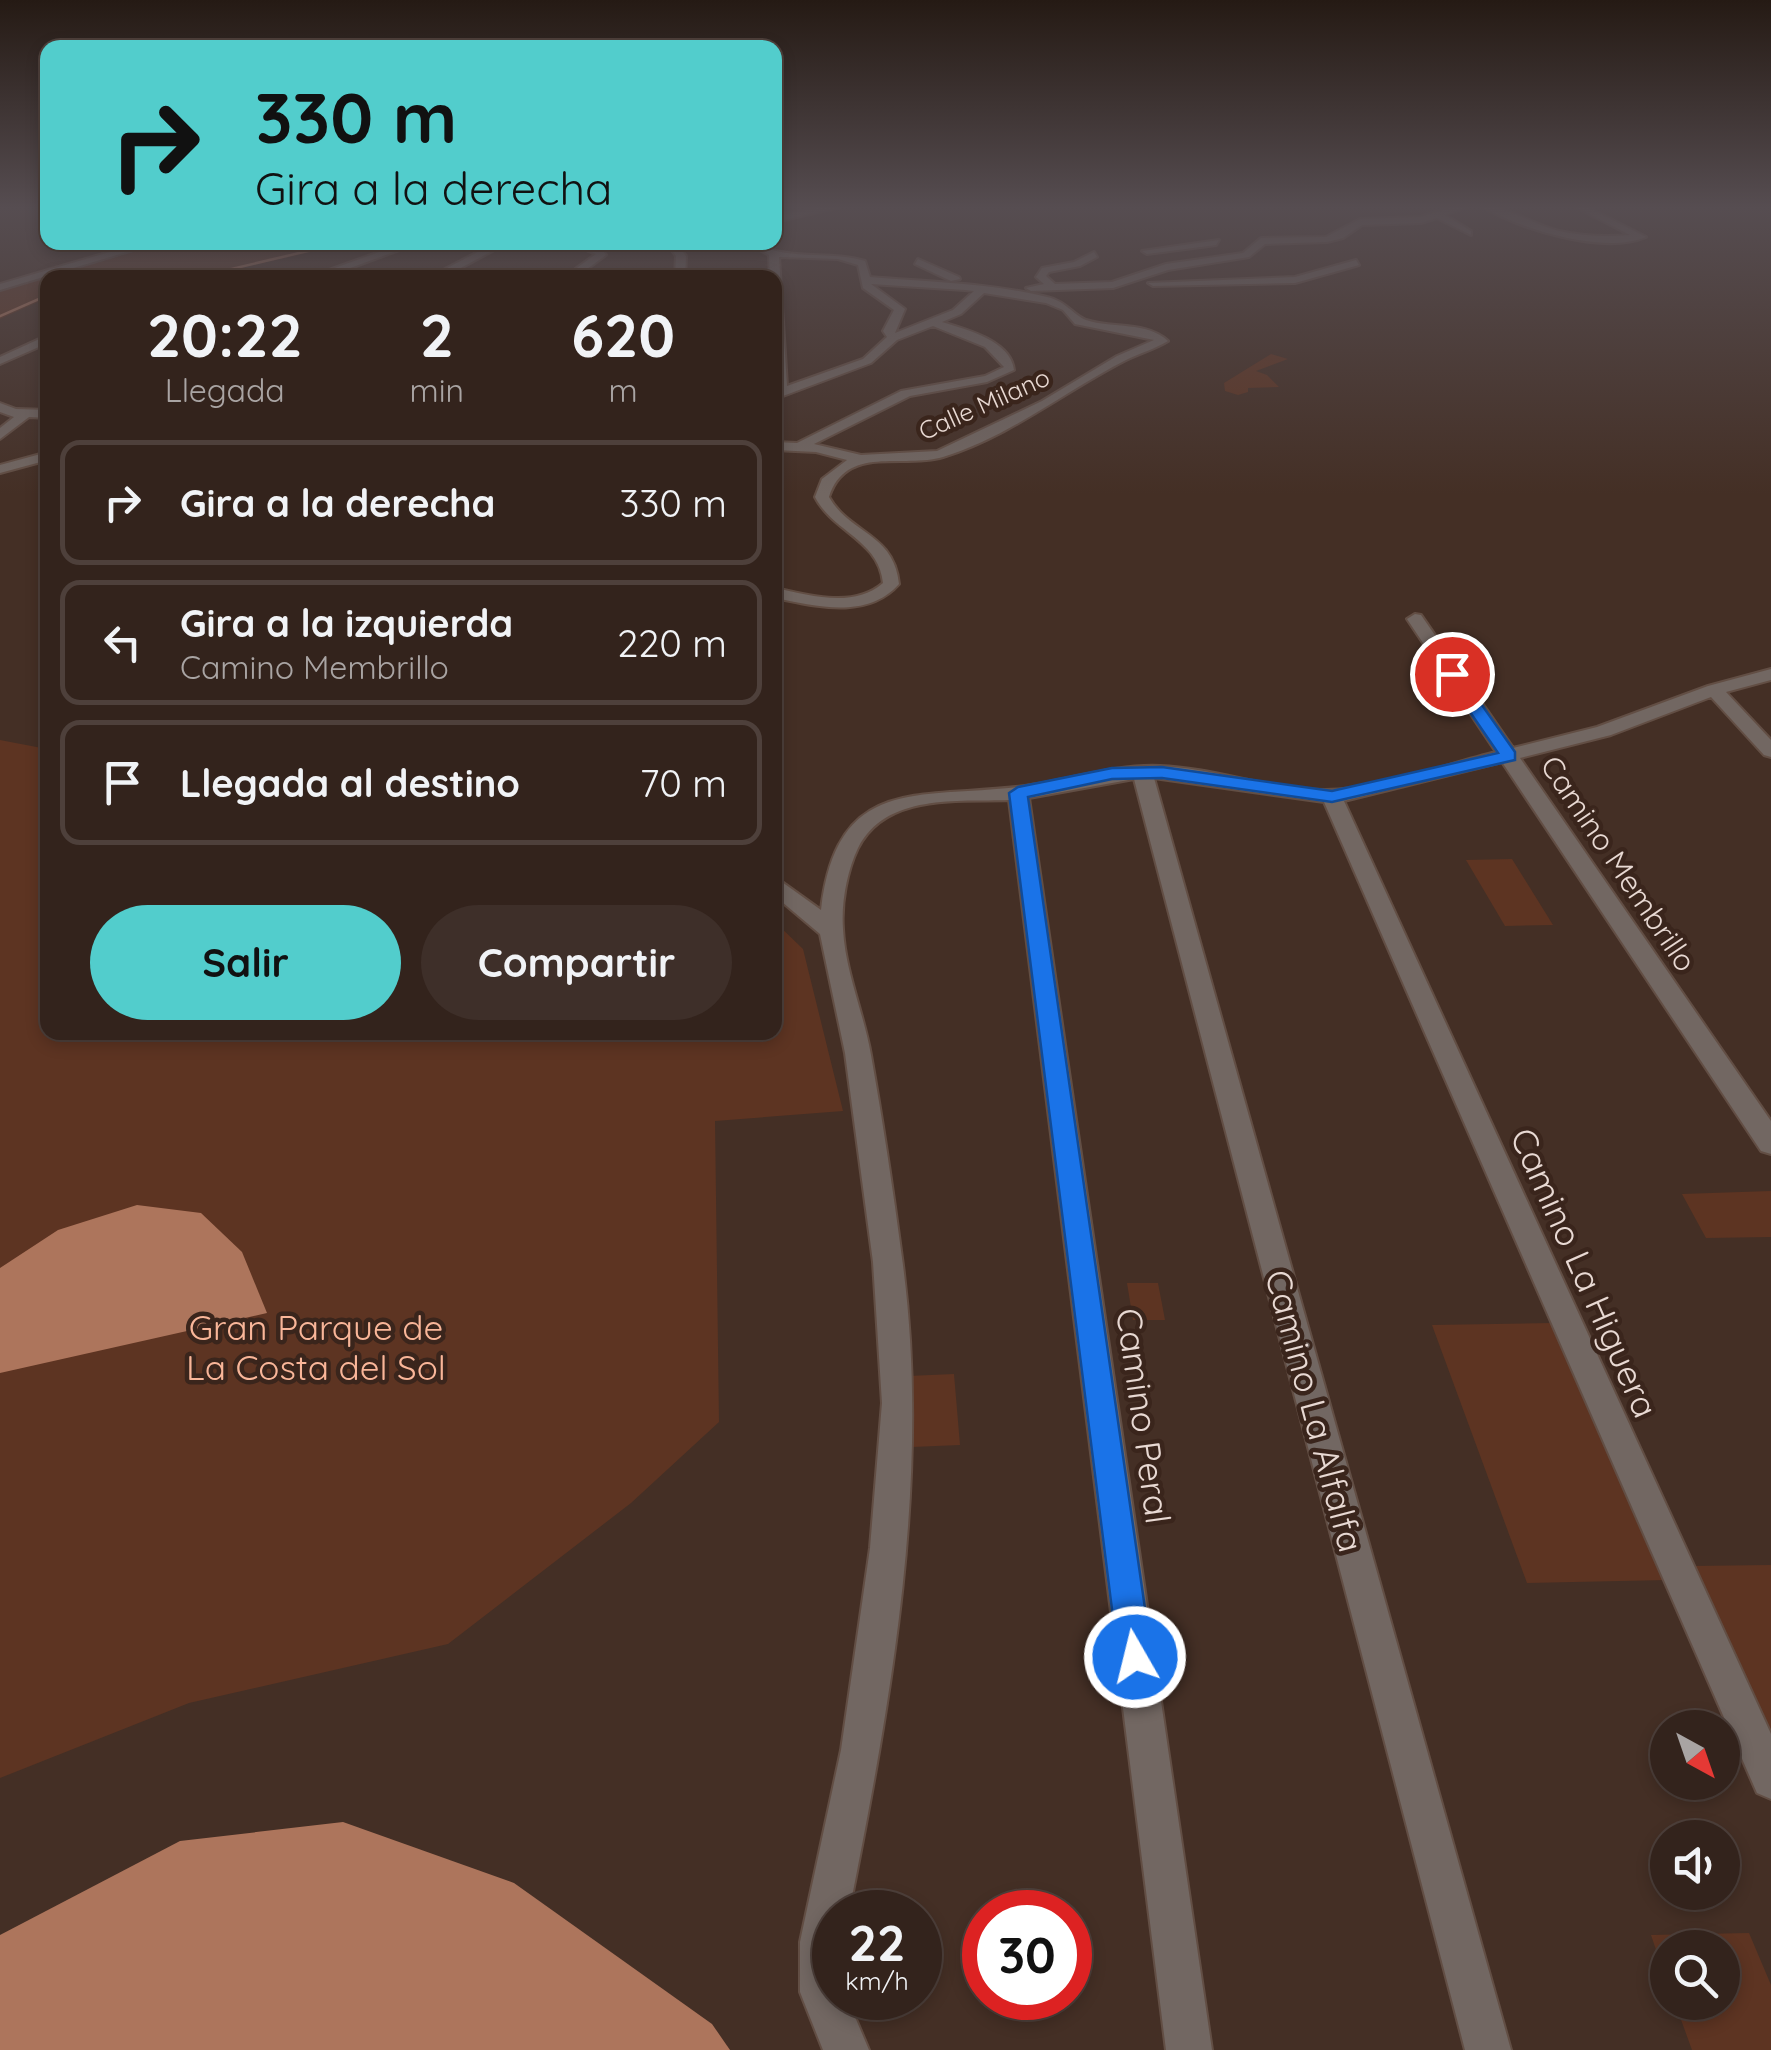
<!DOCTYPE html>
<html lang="es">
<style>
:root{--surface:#33231c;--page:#3e2f29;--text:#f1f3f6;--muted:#a9a4a3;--line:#4e403b;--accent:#52cdcc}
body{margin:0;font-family:Quicksand,sans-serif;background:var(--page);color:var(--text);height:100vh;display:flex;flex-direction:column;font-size:38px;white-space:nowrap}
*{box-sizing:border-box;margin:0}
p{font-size:32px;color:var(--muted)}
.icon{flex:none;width:55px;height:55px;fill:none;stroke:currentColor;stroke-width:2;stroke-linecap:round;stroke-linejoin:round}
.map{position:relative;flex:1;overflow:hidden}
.details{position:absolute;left:40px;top:270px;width:742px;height:770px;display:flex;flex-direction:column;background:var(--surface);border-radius:20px;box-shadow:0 5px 15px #0003,0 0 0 2px var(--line)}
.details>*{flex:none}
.top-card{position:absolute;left:40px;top:40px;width:742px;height:210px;border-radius:20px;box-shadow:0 5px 15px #0003,0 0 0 2px var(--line);background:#52cdcc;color:#111;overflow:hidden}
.needle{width:65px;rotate:140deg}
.fabs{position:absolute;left:1650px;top:1710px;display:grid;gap:20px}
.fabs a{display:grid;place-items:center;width:90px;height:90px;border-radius:50%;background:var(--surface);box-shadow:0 5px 15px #0003,0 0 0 2px var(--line);font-size:50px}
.speed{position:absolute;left:812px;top:1890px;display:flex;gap:20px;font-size:50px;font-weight:700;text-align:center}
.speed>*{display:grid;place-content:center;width:130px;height:130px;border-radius:50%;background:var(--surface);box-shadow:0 5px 15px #0003,0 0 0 2px var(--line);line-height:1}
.speed small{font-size:25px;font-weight:400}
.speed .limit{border:15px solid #d22;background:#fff;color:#111}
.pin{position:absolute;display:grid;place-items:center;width:85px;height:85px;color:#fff;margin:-42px;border:5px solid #fff;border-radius:50%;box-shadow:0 2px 10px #0007}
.me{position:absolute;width:110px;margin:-55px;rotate:352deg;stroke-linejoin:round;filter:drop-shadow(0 0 8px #0008)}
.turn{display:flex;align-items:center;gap:35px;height:210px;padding:0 50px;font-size:45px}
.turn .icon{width:130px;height:130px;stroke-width:2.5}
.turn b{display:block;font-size:70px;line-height:85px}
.eta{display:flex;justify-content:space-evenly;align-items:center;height:170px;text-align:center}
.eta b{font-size:60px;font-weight:800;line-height:70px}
.button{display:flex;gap:20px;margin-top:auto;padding:20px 50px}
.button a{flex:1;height:115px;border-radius:60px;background:var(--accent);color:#111;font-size:40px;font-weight:800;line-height:115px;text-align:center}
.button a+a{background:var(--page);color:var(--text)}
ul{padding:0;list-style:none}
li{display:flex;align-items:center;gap:30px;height:125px;margin:0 20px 15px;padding:0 30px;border:5px solid var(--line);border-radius:20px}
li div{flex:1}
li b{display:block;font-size:38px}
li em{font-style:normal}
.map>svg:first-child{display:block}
.green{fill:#5d3422}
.water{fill:#ad755c}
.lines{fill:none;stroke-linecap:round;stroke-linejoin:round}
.stream{stroke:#ad755c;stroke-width:2.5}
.minor-casing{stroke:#624e44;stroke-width:4}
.minor{fill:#726762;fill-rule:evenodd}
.route{fill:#1a73e8;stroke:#114b97;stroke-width:2.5}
.labels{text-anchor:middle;stroke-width:9;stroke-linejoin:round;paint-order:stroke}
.far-street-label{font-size:25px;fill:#e8d9d3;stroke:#3a251c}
.street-label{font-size:30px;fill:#e8d9d3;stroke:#3a251c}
.near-street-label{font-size:35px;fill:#e8d9d3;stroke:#3a251c}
.near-park-label{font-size:35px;fill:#f9b699;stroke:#3a251c}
</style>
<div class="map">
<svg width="1771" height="2050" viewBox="0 0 1771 2050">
<rect width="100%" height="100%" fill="#442f25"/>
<g class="green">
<polygon points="165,243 351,243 201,277 48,278 47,298 0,319 0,291"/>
<polygon points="1271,354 1288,359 1256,371 1267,375 1279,387 1248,388 1248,392 1238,395 1225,391 1224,383"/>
<polygon points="0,740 47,749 48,1032 775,1032 775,922 803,949 843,1111 715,1121 719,1422 631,1503 448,1644 189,1703 0,1778"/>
<polygon points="1512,859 1553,925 1505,926 1466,860"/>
<polygon points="1771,1191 1771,1237 1706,1238 1682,1194"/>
<polygon points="1127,1283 1158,1283 1165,1320 1133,1320"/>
<polygon points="1552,1323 1667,1580 1527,1583 1432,1325"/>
<polygon points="954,1374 960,1445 912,1447 908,1376"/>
<polygon points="1771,1565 1771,1739 1691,1566"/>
<polygon points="1749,1933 1771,1985 1771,2050 1692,2050 1675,2003 1722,2002 1722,1948 1668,1948 1667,1982 1651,1935"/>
</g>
<g class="water">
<polygon points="137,1205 201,1213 242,1252 267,1313 0,1373 0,1268 58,1230"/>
<polygon points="343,1822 514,1883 712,2024 730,2050 0,2050 0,1935 180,1841"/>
</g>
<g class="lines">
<g class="stream">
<polyline points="193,278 346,242"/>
<polyline points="0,316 48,295"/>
</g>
<g class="minor-casing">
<g id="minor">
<polygon points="823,207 840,207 775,222 775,216"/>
<polygon points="1453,207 1466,207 1445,215 1471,231 1471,235 1437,218 1421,223 1362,225 1343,238 1327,242 1265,244 1249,257 1168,270 1113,288 1031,291 1026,288 1044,284 1036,277 1042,268 1074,262 1094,252 1097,257 1080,266 1049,272 1046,276 1055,284 1112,282 1166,264 1243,253 1261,238 1326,237 1360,219 1420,217"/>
<path d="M1483,207C1510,207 1533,225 1559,231C1582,236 1607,237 1630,235L1576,207H1587L1646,237C1603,255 1521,229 1483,207Z"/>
<polygon points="1219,240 1216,245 1147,254 1142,251"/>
<polygon points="144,242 160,242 0,290 0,284"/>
<polygon points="407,242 421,242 323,278 307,278"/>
<polygon points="497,242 509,242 442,278 428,278"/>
<polygon points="566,242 601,248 606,255 575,278 563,278 596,254"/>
<polygon points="666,242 675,242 686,256 685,278 675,278 676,256"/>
<path d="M746,242C759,242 765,249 776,251C806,258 835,252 865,261L870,277C930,282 990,283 1047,297C1066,301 1073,315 1086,320C1113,329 1147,321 1168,341C1155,349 1140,353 1126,360C1065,391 1009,437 943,457C903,469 846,444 829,497C850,534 894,533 899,584C867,620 816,606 775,598V588C810,595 853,609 883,583C879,540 833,532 815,497L822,479L847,460L816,452L775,450V442L797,443L901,391L985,376L1004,367L985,347L933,326L897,340L871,363L775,399V278H770L769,255ZM779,257L838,259L858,265L863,288L894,310L883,331L887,337L863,359L787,386ZM871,284L965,290L974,291L953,310L895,333L905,309ZM984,293L1046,303L1063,310L1075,324L1154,340L1117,356L1042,401L937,451L861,455L814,444L910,396L987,382L1014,370C1011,341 968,330 942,322L961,314Z"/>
<polygon points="918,259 959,277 960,279 951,281 915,264"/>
<polygon points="1356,260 1359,265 1295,283 1153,286 1148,283 1295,277"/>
<polygon points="48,335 48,343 0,364 0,357"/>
<polygon points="0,403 16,409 48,410 48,418 29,417 0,439 0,428 14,417 0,412"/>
<polygon points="48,452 48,460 0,473 0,465"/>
<path d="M1415,614L1421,615L1513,748L1597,727L1708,686L1771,669V680L1726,692L1771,740V757L1764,755L1711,697L1611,735L1520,758L1771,1121V1154L1761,1151L1502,762L1344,801L1771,1734V1799L1757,1793L1324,802L1154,778L1511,2050H1465L1134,779L1029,798L1212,2050H1166L1009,800C958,802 886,793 858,848C847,871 841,903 843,929C845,971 864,1014 871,1055C883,1122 893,1190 902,1258C932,1476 891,1699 849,1912H835V1998H847L869,2050H823L800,1992V1942L841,1750L870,1548L882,1403L873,1262L845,1053L820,934L775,896V877L821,910C837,772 921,800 1025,786C1070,780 1114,764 1160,766C1216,768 1269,790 1325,790C1378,790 1443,765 1496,752L1407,619Z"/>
</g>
</g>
<use href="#minor" class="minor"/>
</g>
<linearGradient id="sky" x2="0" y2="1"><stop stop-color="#251a14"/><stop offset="0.42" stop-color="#564d51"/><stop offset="1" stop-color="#564d51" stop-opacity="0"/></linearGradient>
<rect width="1771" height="494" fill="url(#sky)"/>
<polygon class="route" points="1452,669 1458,671 1515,752 1515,760 1332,802 1162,778 1112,779 1028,797 1152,1657 1147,1669 1135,1674 1123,1669 1118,1657 1009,793 1018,787 1112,768 1162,767 1332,791 1498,753 1444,674"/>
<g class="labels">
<g class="far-street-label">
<text transform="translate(984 404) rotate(-24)" y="9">Calle Milano</text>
</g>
<g class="street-label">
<text transform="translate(1618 864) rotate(56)" y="10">Camino Membrillo</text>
</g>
<g class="near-street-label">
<text transform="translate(1584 1273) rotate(66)" y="12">Camino La Higuera</text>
<text transform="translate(1314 1411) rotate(75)" y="12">Camino La Alfalfa</text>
<text transform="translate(1143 1416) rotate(82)" y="12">Camino Peral</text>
</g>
<g class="near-park-label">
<text x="316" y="1340">Gran Parque de<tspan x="316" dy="40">La Costa del Sol</tspan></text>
</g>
</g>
</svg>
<div class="fabs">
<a><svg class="needle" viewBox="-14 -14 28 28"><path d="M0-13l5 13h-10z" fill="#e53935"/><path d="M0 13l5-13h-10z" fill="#a9a4a3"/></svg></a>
<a><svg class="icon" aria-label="sound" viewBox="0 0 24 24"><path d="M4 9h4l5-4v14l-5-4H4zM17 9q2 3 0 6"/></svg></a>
<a><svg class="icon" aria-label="search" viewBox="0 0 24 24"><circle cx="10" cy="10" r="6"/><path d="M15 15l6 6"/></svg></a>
</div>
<div class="speed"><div>22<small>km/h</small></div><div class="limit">30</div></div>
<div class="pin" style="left:1452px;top:674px;background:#d93025"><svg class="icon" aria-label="arrive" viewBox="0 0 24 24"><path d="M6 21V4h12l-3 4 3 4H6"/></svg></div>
<svg class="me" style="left:1135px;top:1657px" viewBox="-20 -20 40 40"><circle r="17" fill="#1a73e8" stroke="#fff" stroke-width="3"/><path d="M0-11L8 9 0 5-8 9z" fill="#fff"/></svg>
<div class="top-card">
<div class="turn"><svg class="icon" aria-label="right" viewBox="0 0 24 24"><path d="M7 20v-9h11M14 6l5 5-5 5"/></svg><div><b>330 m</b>Gira a la derecha</div></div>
</div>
<section class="details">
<div class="eta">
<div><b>20:22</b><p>Llegada</p></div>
<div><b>2</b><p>min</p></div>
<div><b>620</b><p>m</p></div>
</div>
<ul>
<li><svg class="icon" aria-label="right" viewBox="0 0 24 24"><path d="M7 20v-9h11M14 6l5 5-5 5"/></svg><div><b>Gira a la derecha</b></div><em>330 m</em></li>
<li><svg class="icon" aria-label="left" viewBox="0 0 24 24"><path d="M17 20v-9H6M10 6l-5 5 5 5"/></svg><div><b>Gira a la izquierda</b><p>Camino Membrillo</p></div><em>220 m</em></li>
<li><svg class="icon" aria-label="arrive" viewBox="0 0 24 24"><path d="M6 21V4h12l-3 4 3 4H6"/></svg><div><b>Llegada al destino</b></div><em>70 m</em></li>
</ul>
<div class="button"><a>Salir</a><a>Compartir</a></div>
</section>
</div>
